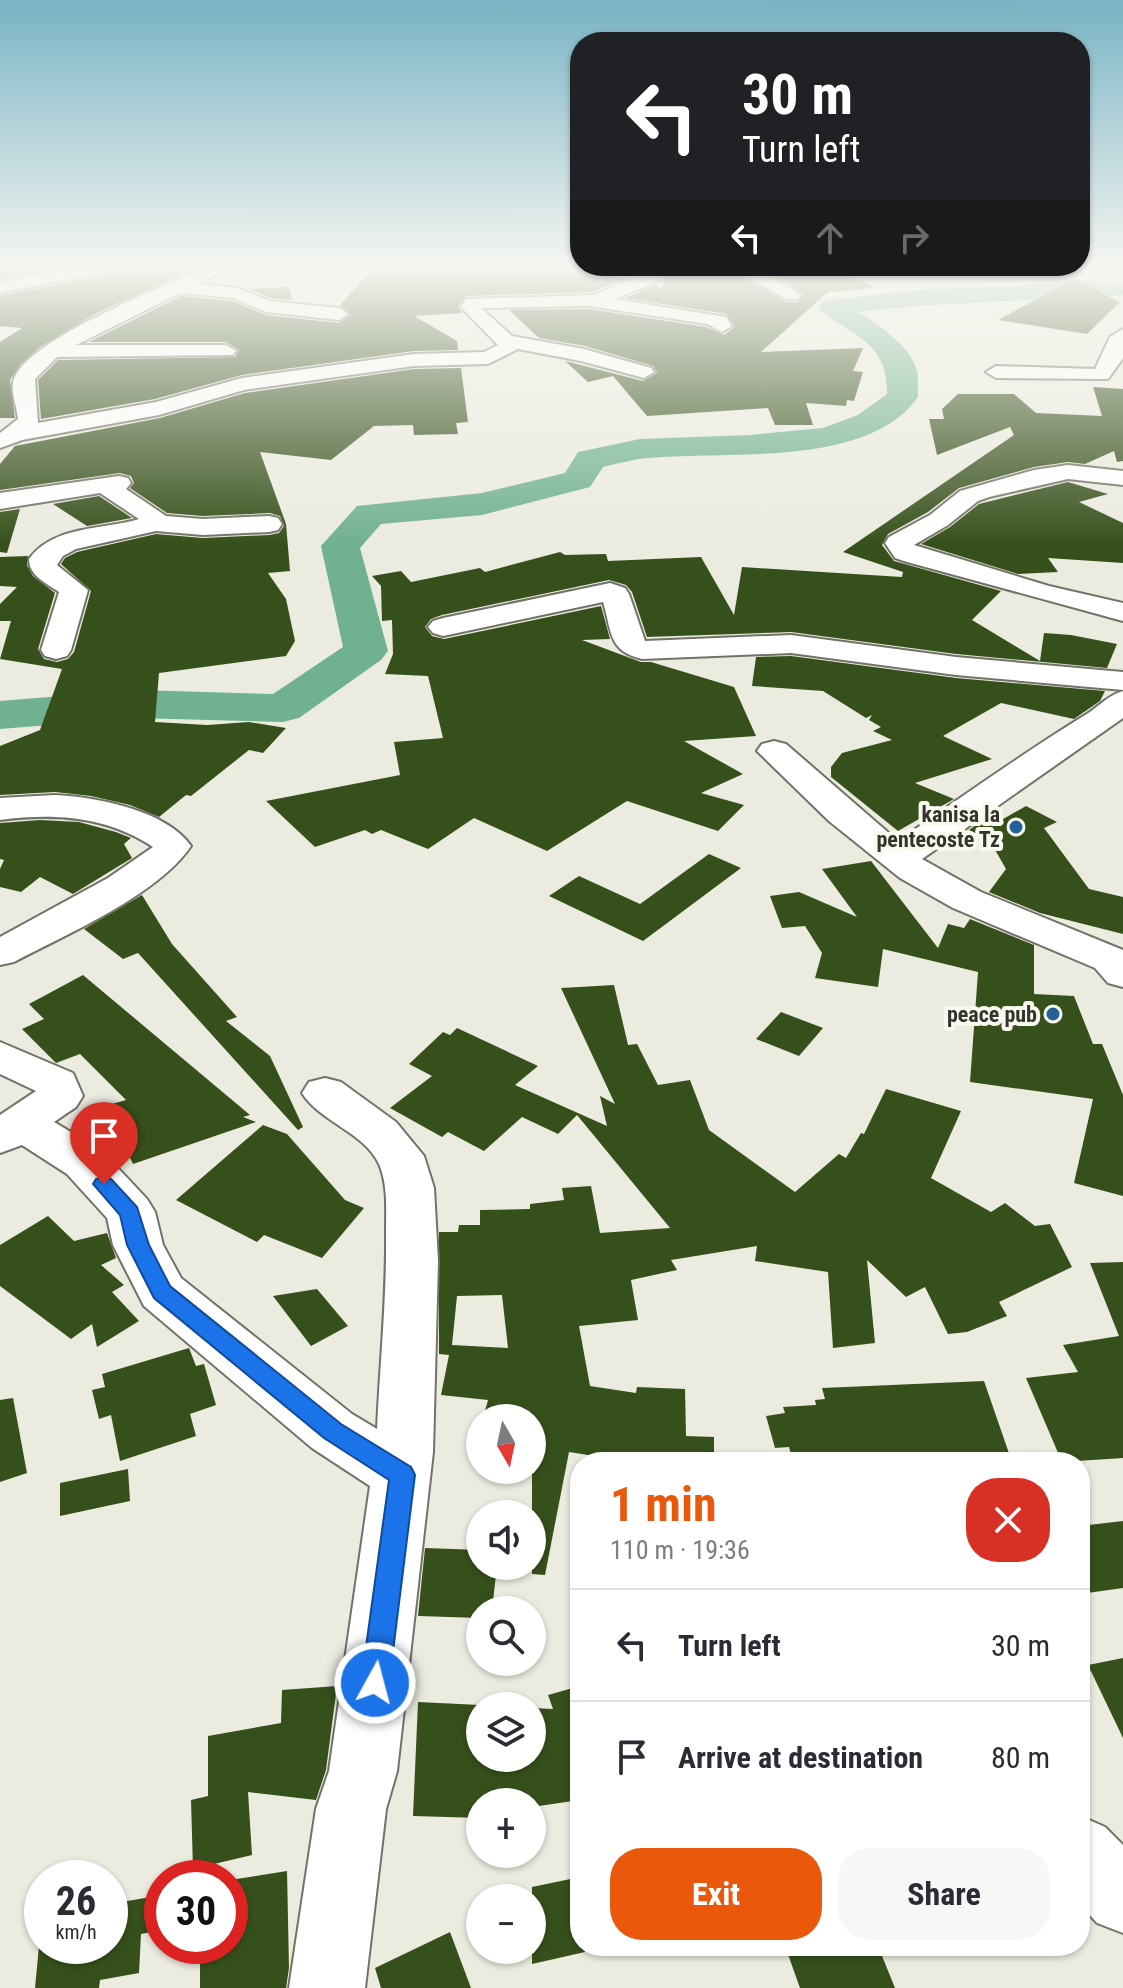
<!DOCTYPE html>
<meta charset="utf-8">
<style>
:root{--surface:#fff;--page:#f7f7f7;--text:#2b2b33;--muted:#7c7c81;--line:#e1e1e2;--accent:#ea580c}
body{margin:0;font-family:"Roboto Condensed",sans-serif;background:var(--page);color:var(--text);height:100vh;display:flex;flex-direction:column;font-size:30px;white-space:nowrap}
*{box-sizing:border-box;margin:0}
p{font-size:26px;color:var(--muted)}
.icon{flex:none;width:44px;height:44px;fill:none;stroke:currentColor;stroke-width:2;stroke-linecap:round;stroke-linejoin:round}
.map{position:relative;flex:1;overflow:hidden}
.sheet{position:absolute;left:570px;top:1452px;width:520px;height:504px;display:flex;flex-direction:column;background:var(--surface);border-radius:32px;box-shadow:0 2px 6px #0004}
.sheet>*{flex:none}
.banner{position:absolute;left:570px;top:32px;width:520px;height:244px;border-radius:32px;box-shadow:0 2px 6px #0004;background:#202124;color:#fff;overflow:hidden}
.needle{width:52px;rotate:171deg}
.fabs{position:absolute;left:466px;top:1404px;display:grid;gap:16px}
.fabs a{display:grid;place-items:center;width:80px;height:80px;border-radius:50%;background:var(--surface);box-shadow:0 2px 6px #0004;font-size:40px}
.speed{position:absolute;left:24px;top:1860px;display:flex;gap:16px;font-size:40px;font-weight:700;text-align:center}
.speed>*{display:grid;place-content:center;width:104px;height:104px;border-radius:50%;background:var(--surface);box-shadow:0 2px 6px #0004;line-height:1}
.speed small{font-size:20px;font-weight:400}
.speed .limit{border:12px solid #d22;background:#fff;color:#111}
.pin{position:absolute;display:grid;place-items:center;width:68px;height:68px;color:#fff;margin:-82px -34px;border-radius:50% 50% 50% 0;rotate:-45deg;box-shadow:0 0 8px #0007}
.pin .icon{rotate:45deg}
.me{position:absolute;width:88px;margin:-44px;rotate:7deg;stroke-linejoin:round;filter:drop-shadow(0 0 6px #0008)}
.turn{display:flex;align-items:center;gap:28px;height:168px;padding:0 40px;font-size:36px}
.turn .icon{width:104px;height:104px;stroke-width:2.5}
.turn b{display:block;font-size:56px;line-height:68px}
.lanes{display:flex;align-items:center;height:76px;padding:0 40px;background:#0003;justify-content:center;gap:40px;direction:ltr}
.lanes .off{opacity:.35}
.round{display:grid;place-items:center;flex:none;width:84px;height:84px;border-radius:32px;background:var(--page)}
.headline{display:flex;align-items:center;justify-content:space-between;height:136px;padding:0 40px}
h1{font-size:48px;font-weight:700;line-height:60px;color:var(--accent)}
.cta{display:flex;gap:16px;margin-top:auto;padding:16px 40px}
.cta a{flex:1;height:92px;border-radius:32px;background:var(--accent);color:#fff;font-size:32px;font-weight:700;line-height:92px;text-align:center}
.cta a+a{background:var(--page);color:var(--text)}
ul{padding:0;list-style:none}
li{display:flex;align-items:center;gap:24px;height:112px;padding:0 40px;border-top:2px solid var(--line)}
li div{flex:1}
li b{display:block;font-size:30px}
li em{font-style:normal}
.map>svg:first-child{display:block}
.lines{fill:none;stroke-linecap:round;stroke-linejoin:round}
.river{fill:#70b18f;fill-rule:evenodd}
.building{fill:#36501b;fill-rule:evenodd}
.minor-casing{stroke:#737268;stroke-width:4}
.minor{fill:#fff;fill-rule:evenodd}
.route{fill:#1a73e8;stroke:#114b97;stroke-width:2}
.poi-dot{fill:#236298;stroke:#faf9ed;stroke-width:3}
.labels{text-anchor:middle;stroke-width:8;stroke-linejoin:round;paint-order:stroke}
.poi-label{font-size:22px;font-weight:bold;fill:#34332f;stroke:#faf9ed;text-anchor:end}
</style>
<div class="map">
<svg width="1123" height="1988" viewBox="0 0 1123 1988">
<rect width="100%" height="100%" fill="#ecebe0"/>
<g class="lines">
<path class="river" d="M1116,281L1123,283V295L916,306L858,312C879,325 910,345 917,371C919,378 917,389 918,397C866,471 717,449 639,459C627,461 615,464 603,467L590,487L482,515L381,524L360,548L388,651L381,660L299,718L283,722L135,718L0,729V701L135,690L273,694L343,647L321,546L357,506L482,493L565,473L578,452L640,439L750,435L823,428L858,415L887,394C888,346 858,337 823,313L819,307L823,301L916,290Z"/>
</g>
<g class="building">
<polygon points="0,266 64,266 0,280"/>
<polygon points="118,266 194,269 97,313 40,347 21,364 10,380 15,418 0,418 0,342 22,328 0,326 0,296 108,274"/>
<polygon points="440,266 562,266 573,274 619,281 592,292 466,296 458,307 462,313 414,316 457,341 458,350 414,351 242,375 155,399 41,419 38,380 58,360 235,357 239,350 226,342 89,342 181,296 233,301 266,315 339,323 351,315 340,305 371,271 439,274"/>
<polygon points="725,266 786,302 798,302 804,294 757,266 829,266 876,288 828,292 761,352 863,348 853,371 863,372 854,401 847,400 846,406 806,403 813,425 775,425 768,408 647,416 613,376 588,382 565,361 643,381 657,373 653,366 585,346 539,338 509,310 589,309 706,327 724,335 735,327 726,314 625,298 654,286 662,288 667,270"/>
<polygon points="1074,279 1120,302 1087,334 998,320"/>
<polygon points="289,287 292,300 271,298 249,289"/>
<polygon points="461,368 468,422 456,423 458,434 414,435 413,425 374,426 331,460 260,452 286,524 290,571 268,573 286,599 295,641 286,656 159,673 155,722 207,725 249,722 286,728 263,753 249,750 191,796 186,795 159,817 130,805 91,796 55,792 0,795 0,746 40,730 62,669 0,659 11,621 0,621 0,604 17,587 0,586 0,557 28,556 27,565 33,576 55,593 38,649 44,659 57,662 68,659 74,652 91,591 61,564 65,558 77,552 156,534 203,538 269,535 279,533 284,526 280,516 270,513 203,516 167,513 130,488 134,483 131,476 120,473 0,490 0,464 15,446 160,418 245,393 414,369"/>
<polygon points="1093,387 1123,389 1123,461 1117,462 1114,451 1085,464 1068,462 1034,467 959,488 928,512 888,534 882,545 894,561 1001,591 972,620 1040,661 1044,633 1071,635 1117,644 1107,668 956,654 791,632 647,637 632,592 626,585 609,580 442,615 431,619 425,627 432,636 444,639 601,606 610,639 582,640 641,662 651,662 734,687 756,736 684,741 743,774 701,793 744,805 718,831 627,801 547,851 474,818 428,849 381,830 372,834 365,830 315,847 266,801 400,775 394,742 443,738 428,676 385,674 393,654 392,620 382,621 381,586 372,576 401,571 411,582 480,568 485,572 560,552 565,555 606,554 608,561 701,557 734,615 742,567 902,577 903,572 843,552 1014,435 1010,427 937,455 929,419 944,419 942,409 958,394 1014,394 1036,413 1102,416"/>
<polygon points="1068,482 1108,494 1079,502 1123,523 1123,563 1048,558 1058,572 1018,574 921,544 950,527 979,504"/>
<polygon points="99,496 132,518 87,526 53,504"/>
<polygon points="20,509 7,553 0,552 0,512"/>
<polygon points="791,656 956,678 1105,691 1100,701 1074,719 1001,703 943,736 992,759 915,783 954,799 898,831 831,777 831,767 842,753 892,740 873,731 881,727 869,720 872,715 866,718 823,691 752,686 756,657"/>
<polygon points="1026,806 1057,822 1044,828 1089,889 1123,897 1123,934 1040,913 989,892 1006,869 990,841 969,830 991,814 1003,819"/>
<polygon points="40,820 79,822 116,832 131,838 124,844 132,858 73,894 40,877 21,892 0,887 0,869 4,860 0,859 0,823"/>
<polygon points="709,854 741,868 643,941 549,896 579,876 640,904"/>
<polygon points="871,861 938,948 948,924 964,928 970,919 1034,945 1034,994 1074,996 1093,1044 1102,1044 1123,1095 1123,1196 1074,1183 1093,1099 970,1082 978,972 883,949 878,987 815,978 822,953 805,926 782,928 770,896 799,892 857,917 822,869"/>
<polygon points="142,895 172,944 237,1017 226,1021 270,1056 303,1127 298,1130 138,953 123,959 84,929"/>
<polygon points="83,975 250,1115 243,1117 256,1122 133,1164 105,1106 126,1100 80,1054 56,1063 22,1029 44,1019 29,1004"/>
<path d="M614,985L628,1045L637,1044L658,1085L690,1080L709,1130L795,1192L839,1154L846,1158L861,1133L864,1134L886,1089L961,1111L931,1178L991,1212L1005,1203L1035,1226L1050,1224L1072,1267L999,1302L1007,1316L967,1332L948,1334L925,1287L906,1297L867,1260L875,1343L833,1348L828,1272L755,1261L757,1246L671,1260L677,1270L631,1280L638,1320L579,1326L590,1386L636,1393L637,1387L685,1389L686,1436L714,1437V1462H633L569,1452L545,1575L532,1574V1418H483L488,1400L441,1395L449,1355L439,1354V1232H458L459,1225H480V1210L530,1209V1204L564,1200L562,1188L591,1186L600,1233L670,1228L577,1115L558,1134L522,1117L484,1151L448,1132L442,1137L390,1108L432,1076L409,1064L443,1032L450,1035L457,1028L538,1066L515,1085L607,1126L600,1096L615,1104L561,988ZM502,1295L508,1348L452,1345L457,1296Z"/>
<polygon points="781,1012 823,1028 799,1056 756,1039"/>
<polygon points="263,1125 287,1134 345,1200 364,1208 322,1258 264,1235 257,1242 176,1200"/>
<polygon points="48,1216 74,1241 107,1233 116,1258 101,1265 124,1285 112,1292 139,1321 97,1347 92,1324 71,1339 0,1286 0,1245"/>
<polygon points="1123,1262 1123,1458 1062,1462 1026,1378 1078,1372 1063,1345 1119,1336 1090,1263"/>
<polygon points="317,1289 348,1326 311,1346 273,1296"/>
<polygon points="189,1348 196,1366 204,1364 216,1405 190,1414 196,1436 120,1461 111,1415 99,1419 92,1390 105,1387 102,1374"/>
<polygon points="984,1381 1012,1462 820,1462 816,1454 792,1458 789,1447 775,1448 766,1416 785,1413 783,1407 816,1405 815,1400 825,1399 822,1388"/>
<polygon points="13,1398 27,1473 0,1482 0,1400"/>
<polygon points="128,1469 130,1501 60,1516 60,1483"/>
<polygon points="1123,1521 1123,1588 1080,1594 1080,1526"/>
<polygon points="425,1548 480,1550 480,1566 497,1566 492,1610 480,1610 480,1618 418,1616"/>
<polygon points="1123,1658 1123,1738 1088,1665"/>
<polygon points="337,1686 326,1770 316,1800 248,1792 252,1855 193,1869 191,1800 208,1796 208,1736 281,1723 282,1690"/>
<polygon points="580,1686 580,1800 532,1807 532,1802 480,1802 480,1818 413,1816 418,1702 480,1705 480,1758 532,1758 532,1708 553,1709 548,1695"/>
<polygon points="287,1871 289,1968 286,1988 200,1988 200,1946 230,1946 230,1880"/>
<polygon points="580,1877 580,1946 584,1946 585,1952 532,1964 532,1887"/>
<polygon points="162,1895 162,1930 141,1934 139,1973 100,1980 99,1988 35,1988 39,1946 110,1946 110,1904"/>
<polygon points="450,1932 471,1988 381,1988 375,1968"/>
<polygon points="785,1946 878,1946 895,1988 800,1988"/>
</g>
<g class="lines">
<g class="minor-casing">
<g id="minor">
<polygon points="80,266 115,266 107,271 0,293 0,283"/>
<path d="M207,266H229L199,284L238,288L270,301L339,308L348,314L339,320L266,312L234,298L180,293L76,345H226L236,351L233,355L57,357L35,379L38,423L156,402L242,378L414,354L484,352L498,345L461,307L466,299L593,295L630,280L573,271L565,266H610L657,274L660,278L657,282L614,299L726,317L732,326L722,332L707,324L589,306L481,308L512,336L584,349L651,368L654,372L644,378L581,361L518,349L488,364L414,366L244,390L159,415L22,440L0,448V433L18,419C17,407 11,394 13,382C23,340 167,286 207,266Z"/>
<polygon points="728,266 750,266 801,295 798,299 786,299"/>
<polygon points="1123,329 1123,358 1108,379 996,378 986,372 996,366 1095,369 1110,337"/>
<polygon points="1068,465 1123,471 1123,485 1068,479 989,497 978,501 948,525 914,545 1049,586 1123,603 1123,621 907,562 895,558 885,543 889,537 930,515 960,491 1034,470"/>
<path d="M119,476L128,478L131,483L126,489L166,516L203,519L269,516L278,518L282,524L278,530L269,532L203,535L156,531L76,549L63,556L57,565L88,590L71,650L67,656L56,659L45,656L41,650L59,592C46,583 29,576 29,559C53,525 104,530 139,519L100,493L0,509V493Z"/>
<path d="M610,583L625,588L629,594L645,641L791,635L956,657L1123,672V690L956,675L791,653L642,659C608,651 612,632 603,602L443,636L433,633L428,627L433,621L443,618Z"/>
<path d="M1123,691V718L922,859L981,892L1123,950V987L1108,983L1095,968L953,908L900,878L829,821L757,751L762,744L774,741L786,744L898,841C959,799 1019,756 1082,717C1097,709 1106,696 1123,691Z"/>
<path d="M55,795C96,797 166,810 191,846C158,895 67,934 14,962L0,965V937L108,878L153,847C106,816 54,813 0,820V798Z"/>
<path d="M0,1042L73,1073L83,1096L76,1107L54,1122L101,1150L147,1199L155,1212L163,1245L181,1278L352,1414L377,1429C380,1363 387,1297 386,1231C386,1209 388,1185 379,1164C364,1132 320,1122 302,1093L309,1082L325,1078L341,1082L396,1122L424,1156L434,1188L438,1261L433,1452L397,1771L386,1809L365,1988H289L316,1809L329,1771L370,1486L312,1448L144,1306L113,1245L107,1218L67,1174L22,1145L0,1153V1115L36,1091L0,1074Z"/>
<polygon points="1080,1816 1105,1827 1123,1845 1123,1933 1097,1923 1080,1904"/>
</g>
</g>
<use href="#minor" class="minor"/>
</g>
<linearGradient id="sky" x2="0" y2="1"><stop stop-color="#78b3c4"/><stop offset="0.49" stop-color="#f6f6f1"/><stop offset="1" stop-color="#f6f6f1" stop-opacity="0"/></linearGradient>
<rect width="1123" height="545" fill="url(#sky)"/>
<polygon class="route" points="104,1177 111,1179 137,1207 149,1245 170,1286 341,1424 411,1467 415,1475 389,1683 385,1692 375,1696 365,1692 361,1683 389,1480 324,1438 154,1298 127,1245 120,1215 93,1184 96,1179"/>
<g class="poi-dot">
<circle cx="1016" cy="827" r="8"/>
<circle cx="1053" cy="1014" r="8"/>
</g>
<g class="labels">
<g class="poi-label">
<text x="1000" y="822">kanisa la<tspan x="1000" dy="25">pentecoste Tz</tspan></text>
<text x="1037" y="1022">peace pub</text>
</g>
</g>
</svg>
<div class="fabs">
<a><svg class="needle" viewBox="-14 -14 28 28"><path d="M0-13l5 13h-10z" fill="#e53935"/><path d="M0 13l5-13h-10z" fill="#7c7c81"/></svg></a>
<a><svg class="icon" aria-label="sound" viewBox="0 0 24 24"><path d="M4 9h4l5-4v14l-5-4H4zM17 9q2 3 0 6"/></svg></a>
<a><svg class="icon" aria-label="search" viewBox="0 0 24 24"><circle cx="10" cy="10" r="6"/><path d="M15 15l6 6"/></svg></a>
<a><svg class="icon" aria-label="layers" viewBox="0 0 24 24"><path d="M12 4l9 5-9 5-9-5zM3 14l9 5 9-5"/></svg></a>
<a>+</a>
<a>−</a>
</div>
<div class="speed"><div>26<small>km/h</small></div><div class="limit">30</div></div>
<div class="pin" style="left:104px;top:1184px;background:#d93025"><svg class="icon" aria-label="arrive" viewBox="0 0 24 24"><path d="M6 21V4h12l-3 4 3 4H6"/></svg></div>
<svg class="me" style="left:375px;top:1683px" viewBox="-20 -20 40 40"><circle r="17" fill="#1a73e8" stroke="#fff" stroke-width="3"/><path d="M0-11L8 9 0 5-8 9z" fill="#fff"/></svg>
<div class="banner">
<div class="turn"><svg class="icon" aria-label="left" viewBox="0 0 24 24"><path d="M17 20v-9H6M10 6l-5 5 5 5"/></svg><div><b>30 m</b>Turn left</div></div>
<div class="lanes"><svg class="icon" aria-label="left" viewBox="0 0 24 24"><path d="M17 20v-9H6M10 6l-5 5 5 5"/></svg><svg class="icon off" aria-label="ahead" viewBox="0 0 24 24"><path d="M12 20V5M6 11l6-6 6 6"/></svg><svg class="icon off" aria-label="right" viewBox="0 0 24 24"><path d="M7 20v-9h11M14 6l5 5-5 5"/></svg></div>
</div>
<section class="sheet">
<div class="headline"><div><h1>1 min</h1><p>110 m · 19:36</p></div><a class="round" style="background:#d93025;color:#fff"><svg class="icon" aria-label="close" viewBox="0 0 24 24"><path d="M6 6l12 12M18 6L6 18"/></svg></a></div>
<ul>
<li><svg class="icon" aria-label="left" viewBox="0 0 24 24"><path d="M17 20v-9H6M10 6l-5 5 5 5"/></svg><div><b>Turn left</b></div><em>30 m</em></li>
<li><svg class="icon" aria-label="arrive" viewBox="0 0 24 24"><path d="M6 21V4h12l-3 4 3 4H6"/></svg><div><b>Arrive at destination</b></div><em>80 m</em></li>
</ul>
<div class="cta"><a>Exit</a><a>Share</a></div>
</section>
</div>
